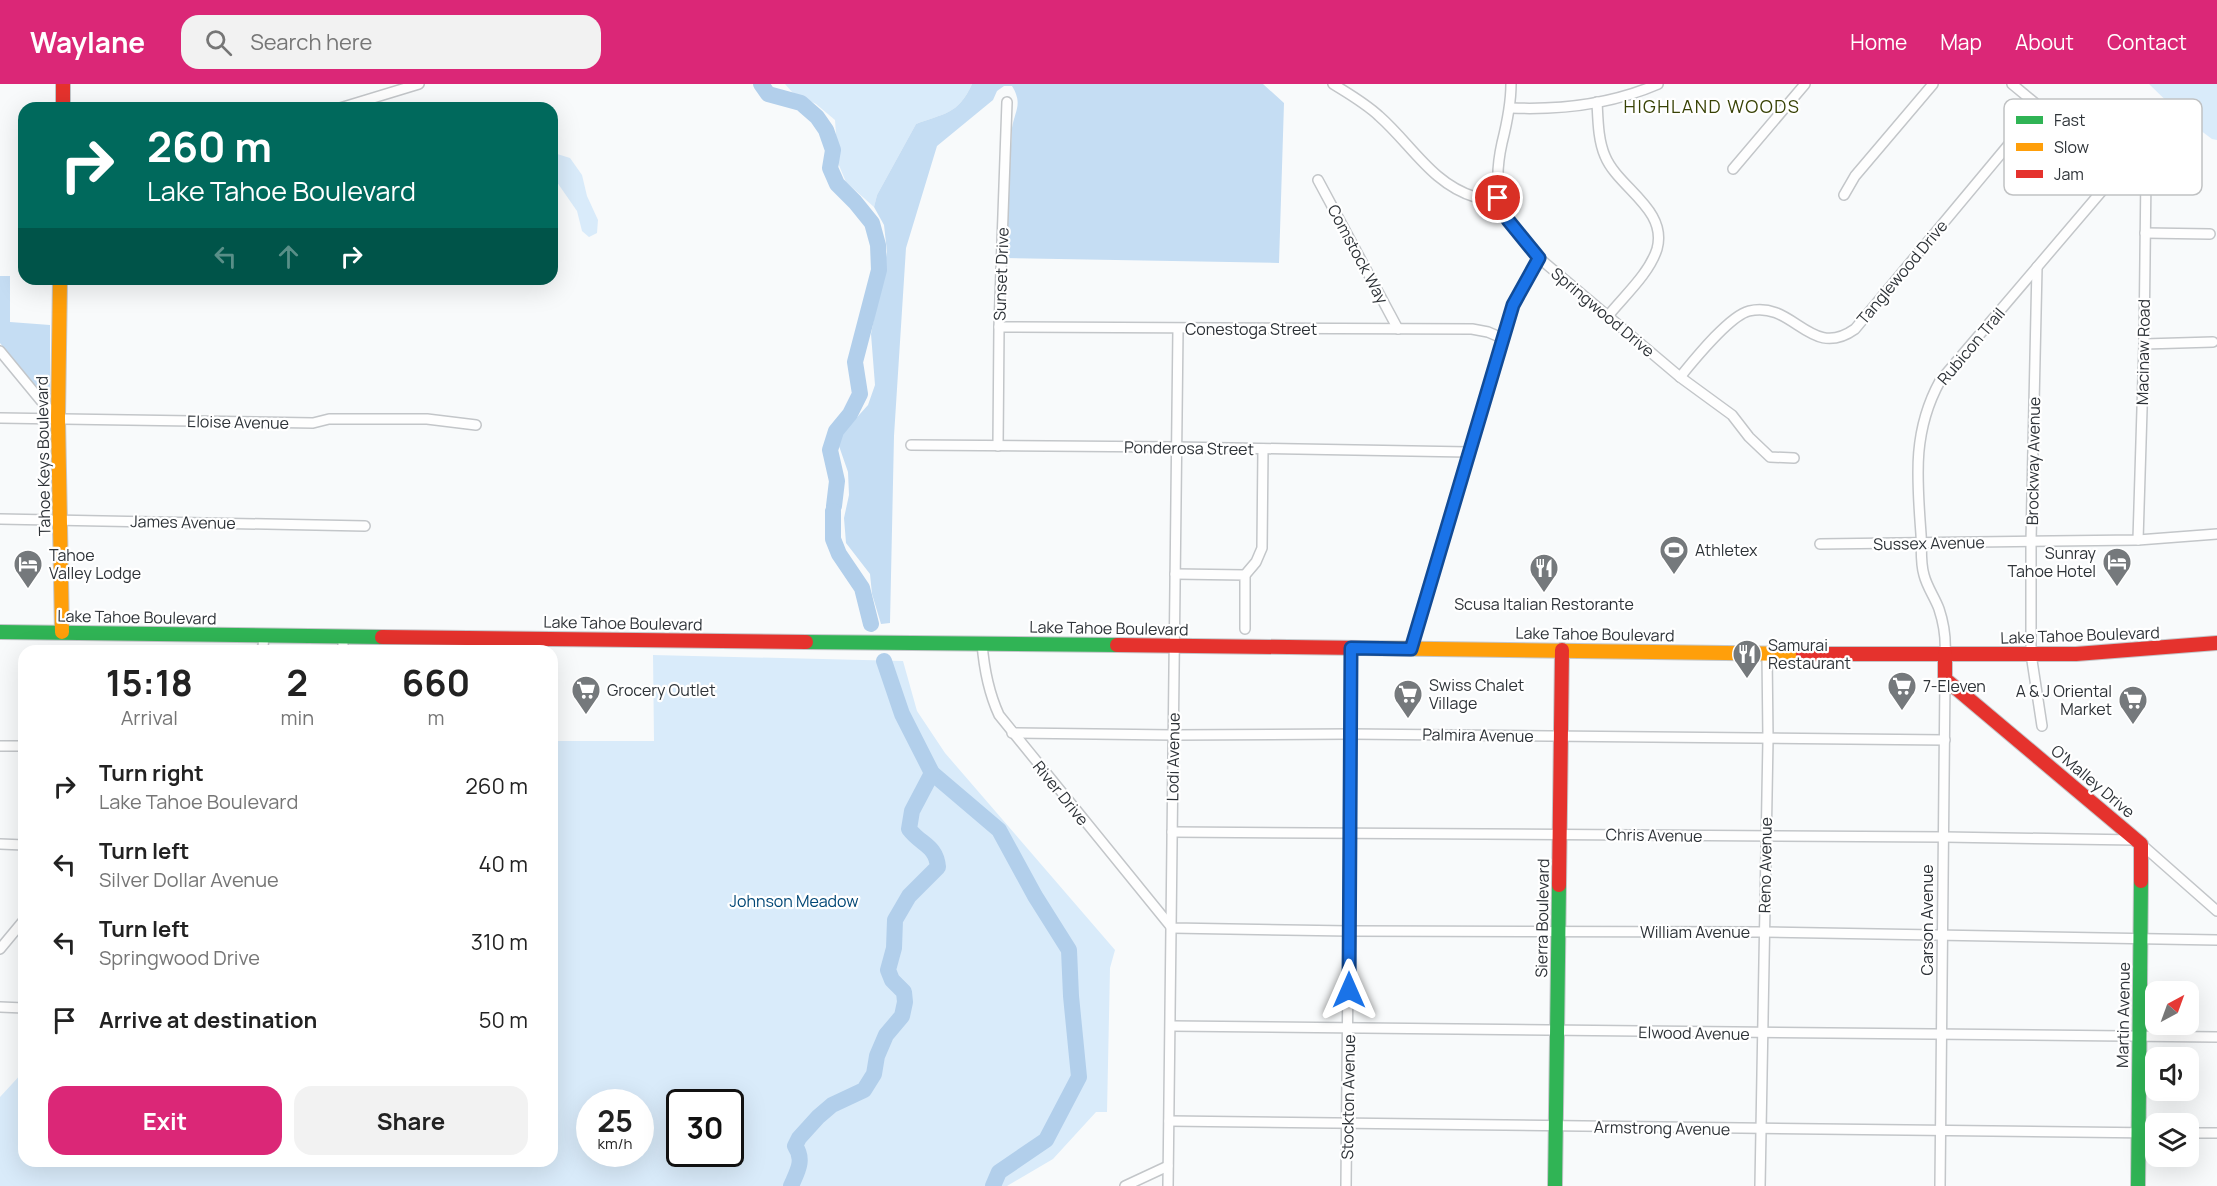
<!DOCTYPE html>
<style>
:root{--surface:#fff;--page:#f2f2f2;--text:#222;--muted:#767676;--accent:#db2777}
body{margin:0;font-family:Manrope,sans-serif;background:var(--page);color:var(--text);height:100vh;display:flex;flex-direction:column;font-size:22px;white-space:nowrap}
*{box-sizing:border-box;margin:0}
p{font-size:20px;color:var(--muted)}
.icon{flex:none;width:33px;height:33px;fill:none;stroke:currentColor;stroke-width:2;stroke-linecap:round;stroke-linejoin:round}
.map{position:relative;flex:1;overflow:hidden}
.drawer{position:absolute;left:18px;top:561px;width:540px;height:522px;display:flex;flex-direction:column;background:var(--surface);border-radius:18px;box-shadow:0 6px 24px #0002}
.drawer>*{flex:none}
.hud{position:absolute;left:18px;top:18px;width:540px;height:183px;border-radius:18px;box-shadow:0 6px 24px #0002;background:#00695c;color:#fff;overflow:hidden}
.needle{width:39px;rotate:41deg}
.controls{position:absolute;left:2145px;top:897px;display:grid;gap:12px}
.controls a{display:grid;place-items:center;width:54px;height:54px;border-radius:12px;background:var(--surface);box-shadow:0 6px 24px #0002;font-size:30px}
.speed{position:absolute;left:576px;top:1005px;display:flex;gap:12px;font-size:30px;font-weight:700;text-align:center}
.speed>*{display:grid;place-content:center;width:78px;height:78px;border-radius:50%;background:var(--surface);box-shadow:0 6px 24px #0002;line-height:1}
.speed small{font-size:15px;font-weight:400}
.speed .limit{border:3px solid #111;border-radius:9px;background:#fff;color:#111}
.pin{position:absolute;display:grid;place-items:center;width:51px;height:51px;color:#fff;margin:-26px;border:3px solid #fff;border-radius:50%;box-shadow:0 2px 6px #0007}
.me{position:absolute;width:66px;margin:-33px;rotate:0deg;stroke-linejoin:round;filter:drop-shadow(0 0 4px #0008)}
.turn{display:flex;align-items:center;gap:21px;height:126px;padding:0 30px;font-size:27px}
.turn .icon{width:78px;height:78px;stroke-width:2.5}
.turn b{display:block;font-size:42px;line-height:51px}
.lanes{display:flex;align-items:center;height:57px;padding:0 30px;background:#0003;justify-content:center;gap:30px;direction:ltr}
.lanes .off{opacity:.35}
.eta{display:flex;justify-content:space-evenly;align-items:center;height:102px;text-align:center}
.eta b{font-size:36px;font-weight:700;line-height:42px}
.cta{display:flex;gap:12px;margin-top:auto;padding:12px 30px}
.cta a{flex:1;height:69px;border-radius:18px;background:var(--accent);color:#fff;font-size:24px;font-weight:700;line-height:69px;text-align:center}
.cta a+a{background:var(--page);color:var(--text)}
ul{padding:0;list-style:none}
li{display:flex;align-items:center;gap:18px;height:78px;padding:0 30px}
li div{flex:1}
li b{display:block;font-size:22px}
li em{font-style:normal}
header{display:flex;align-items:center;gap:36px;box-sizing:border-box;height:84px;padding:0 30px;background:var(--accent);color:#fff}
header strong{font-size:28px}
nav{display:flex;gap:33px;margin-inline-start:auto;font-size:21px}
.search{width:420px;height:54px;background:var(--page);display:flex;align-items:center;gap:15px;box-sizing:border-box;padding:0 21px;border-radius:18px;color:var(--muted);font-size:22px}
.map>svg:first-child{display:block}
.green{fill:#d9ebfa;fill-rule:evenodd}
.forest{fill:#c5ddf3}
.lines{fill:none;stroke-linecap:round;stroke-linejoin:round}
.river{stroke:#b2cfeb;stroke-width:16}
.street-casing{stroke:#c3c6c9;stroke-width:12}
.fast-casing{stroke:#c3c6c9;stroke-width:16}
.slow-casing{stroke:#c3c6c9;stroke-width:16}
.jam-casing{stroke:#c3c6c9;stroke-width:16}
.street{stroke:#fefefe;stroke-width:9}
.fast{stroke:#30b455;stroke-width:14}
.slow{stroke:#ff9f0a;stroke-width:14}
.jam{stroke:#e5322d;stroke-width:14}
.route-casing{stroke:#114b97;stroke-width:15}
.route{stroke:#1a73e8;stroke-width:10}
.labels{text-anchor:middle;stroke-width:4.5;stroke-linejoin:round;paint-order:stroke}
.street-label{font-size:16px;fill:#2e3338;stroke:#fff}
.poi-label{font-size:16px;fill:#2e3338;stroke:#fff;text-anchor:start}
.park-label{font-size:16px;fill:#004776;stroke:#fff}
.neighbourhood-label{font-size:18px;letter-spacing:1.5px;fill:#384205;stroke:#fff}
.key{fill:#fff;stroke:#c0c2c3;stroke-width:1.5}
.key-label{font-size:16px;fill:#2e3338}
</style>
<header>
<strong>Waylane</strong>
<div class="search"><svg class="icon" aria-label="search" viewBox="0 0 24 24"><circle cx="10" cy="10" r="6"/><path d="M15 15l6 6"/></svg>Search here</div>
<nav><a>Home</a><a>Map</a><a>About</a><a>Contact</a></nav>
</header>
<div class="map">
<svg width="2217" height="1102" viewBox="0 0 2217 1102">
<rect width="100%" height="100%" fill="#f8fafb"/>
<g class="green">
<path d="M785,0H972C958,31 944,29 916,40L877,111L874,123L846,98L838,79L835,36L816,20L792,8Z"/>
<polygon points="2149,0 2217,0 2217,56 2212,55 2184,34"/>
<polygon points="554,69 570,74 582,91 587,112 598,136 597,149 589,153 582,147 577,127 552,91 552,70"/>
<path d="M653,571L903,577L917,627L945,669L1115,866L1110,884L1107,1028H1096L1053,1075L1007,1102H0V1013L24,987V1077H552V657H654ZM640,1018V1070H590V1018ZM730,1018V1070H680V1018Z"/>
</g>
<g class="forest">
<path d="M972,0H1263L1284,19L1279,179L1005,174L1012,44C1015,26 1023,20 1012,2H1004L997,7L993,16L937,62L906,164L894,352L890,539L881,540L872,510L870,490L846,459L844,434L849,411L848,388L839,362L843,349L868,321L875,301L871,250L887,168L884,141L874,123L877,111L916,40C944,29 958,31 972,0Z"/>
<polygon points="0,192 10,192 10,238 50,241 50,304 46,310 36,304 0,259"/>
</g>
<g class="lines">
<g class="river">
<polyline points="761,0 768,10 801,19 817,33 826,46 833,66 830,84 837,100 855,118 872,139 878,161 879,186 855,278 860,310 850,330 836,347 830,366 837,397 834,422"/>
<polyline points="833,427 833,455 839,470 862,504 871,540"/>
<polyline points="884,577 902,630 932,689 999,746 1035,812 1069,866 1071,912 1079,993 1046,1056 999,1088 993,1102"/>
<path d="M791,1102C797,1088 805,1076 795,1062L799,1054L818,1033L832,1021L864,1006L874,990L877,972L886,951L902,932L905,918L904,908L892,896L888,886L894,864L895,836L909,812L938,783C936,761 921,761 909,745L912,727L932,689"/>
</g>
<g class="street-casing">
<g id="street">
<path d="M1333,0C1349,10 1365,19 1379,32C1411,60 1432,100 1475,113C1482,115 1491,114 1499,115"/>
<path d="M1511,0C1511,21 1507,39 1502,59C1490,113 1503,135 1539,174L1680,293L1732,331L1749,353L1770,373L1794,374"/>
<polyline points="2012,0 2118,88"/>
<path d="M1597,18C1598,36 1598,56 1605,72C1618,104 1668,125 1657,165C1649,190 1624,212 1608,232"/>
<polyline points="340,24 419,0"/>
<path d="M1511,24C1560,26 1612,20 1658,0"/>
<polyline points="1733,85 1805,0"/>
<polyline points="1318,96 1398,245"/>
<polyline points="1844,111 1855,92 1933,0"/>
<polyline points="2145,149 2210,150"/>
<polyline points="2037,183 2031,457 2031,570 2042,642"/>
<polyline points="999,243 1472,245 1488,248 1502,254"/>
<polyline points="2144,260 2213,258"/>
<polyline points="0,267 42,318 58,334"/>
<path d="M1680,293C1694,276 1729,232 1749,227C1794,216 1810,277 1855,245L2040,23"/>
<polyline points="0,334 313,339 329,335 427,335 476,341"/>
<polyline points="911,361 1176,363 1468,368"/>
<polyline points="998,362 999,243 1007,18"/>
<polyline points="0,435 365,442"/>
<polyline points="1820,460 2138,456 2217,450"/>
<polyline points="1175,490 1245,491 1245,545"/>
<polyline points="1245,491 1256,478 1262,464 1263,365"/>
<path d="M982,559C984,585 988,607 999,631L1172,844L1349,847L1764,848L2217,856"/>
<polyline points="1411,565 1513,221 1539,174"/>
<polyline points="259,567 263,563 264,551"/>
<polyline points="343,567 343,552"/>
<path d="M1945,570C1946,555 1944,540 1939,525C1935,514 1927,503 1924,491C1920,478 1922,464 1921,450C1917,395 1912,348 1940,297L2118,88L2127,78C2137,77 2141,80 2146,89L2144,260L2138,456"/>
<polyline points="1012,649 1173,651 1351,650 1945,656"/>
<polyline points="0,662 24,662"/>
<polyline points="1172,748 1944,753 2136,756"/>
<polyline points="0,760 24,761"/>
<polyline points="2141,760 2217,827"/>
<polyline points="0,865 24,836"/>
<polyline points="0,923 24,924"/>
<polyline points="1171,942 2217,953"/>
<polyline points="1169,1037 2156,1049"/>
<polyline points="2188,1049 2217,1049"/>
<polyline points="1125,1102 1168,1082"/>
<polyline points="1168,1102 1178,245"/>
<polyline points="1346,1102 1351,564"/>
<polyline points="1760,1102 1768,655 1767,569"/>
<polyline points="1940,1102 1945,595"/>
</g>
</g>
<g class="fast-casing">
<g id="fast">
<polyline points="0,548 382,553"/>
<polyline points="806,558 1117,561"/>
<polyline points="1555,1102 1559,801"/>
<polyline points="2138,1102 2141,797"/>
</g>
</g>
<g class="slow-casing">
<g id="slow">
<polyline points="60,195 58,334 62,548"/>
<polyline points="1362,564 1803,570"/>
</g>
</g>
<g class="jam-casing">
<g id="jam">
<polyline points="63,0 63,24"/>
<polyline points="382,553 806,558"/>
<polyline points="1117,561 1362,564"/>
<polyline points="1803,570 2076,570 2217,559"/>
<polyline points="1945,570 1945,595 2141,760 2141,797"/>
<polyline points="1559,801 1562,566"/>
</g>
</g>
<use href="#street" class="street"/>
<use href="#fast" class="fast"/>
<use href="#slow" class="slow"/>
<use href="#jam" class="jam"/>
</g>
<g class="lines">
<g class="route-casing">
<polyline id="route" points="1349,906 1351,564 1411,565 1513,221 1539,174 1508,136 1498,114"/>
</g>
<use href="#route" class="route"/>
</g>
<defs>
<g id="stadium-pin" transform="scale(1.5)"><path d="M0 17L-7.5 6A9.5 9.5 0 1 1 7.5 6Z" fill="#75797c" stroke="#fff"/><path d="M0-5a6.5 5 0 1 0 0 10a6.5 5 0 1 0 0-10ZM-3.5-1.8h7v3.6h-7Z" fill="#fff"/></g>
<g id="hotel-pin" transform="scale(1.5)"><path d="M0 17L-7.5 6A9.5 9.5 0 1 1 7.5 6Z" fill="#75797c" stroke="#fff"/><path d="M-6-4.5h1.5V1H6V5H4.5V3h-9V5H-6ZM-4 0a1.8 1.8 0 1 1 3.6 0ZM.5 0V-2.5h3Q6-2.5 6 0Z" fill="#fff"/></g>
<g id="restaurant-pin" transform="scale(1.5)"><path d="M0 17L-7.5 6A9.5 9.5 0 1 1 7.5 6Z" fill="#75797c" stroke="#fff"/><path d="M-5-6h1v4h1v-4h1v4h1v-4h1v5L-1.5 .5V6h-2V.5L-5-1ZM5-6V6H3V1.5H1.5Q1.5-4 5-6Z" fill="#fff"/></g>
<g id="supermarket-pin" transform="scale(1.5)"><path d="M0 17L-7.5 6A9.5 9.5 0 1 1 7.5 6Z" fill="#75797c" stroke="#fff"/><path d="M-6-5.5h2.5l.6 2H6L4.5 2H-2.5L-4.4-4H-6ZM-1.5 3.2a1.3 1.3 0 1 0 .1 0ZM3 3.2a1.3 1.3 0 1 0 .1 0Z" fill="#fff"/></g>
</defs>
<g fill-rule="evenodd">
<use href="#stadium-pin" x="1674" y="466"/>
<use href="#hotel-pin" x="2117" y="478"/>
<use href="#hotel-pin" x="28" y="480"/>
<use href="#restaurant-pin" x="1544" y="484"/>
<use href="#restaurant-pin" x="1747" y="570"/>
<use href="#supermarket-pin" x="1902" y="602"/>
<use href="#supermarket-pin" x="586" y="606"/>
<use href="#supermarket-pin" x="1408" y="610"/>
<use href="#supermarket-pin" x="2133" y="616"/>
</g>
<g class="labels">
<g class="street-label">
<text transform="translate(1358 170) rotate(62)" y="6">Comstock Way</text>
<text transform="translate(1902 188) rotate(-50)" y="6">Tanglewood Drive</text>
<text transform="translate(1001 190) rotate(-88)" y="6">Sunset Drive</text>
<text transform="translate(1603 228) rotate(40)" y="6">Springwood Drive</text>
<text x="1251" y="251">Conestoga Street</text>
<text transform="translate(1971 262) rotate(-50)" y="6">Rubicon Trail</text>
<text transform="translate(2143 268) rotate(-89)" y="6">Macinaw Road</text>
<text transform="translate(238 338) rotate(1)" y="6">Eloise Avenue</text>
<text transform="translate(1189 364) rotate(1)" y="6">Ponderosa Street</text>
<text transform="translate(43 372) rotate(-91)" y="6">Tahoe Keys Boulevard</text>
<text transform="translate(2033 377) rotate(-89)" y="6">Brockway Avenue</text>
<text transform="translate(183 438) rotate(1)" y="6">James Avenue</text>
<text transform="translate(1929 459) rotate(-1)" y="6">Sussex Avenue</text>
<text transform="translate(137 533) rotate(1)" y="6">Lake Tahoe Boulevard</text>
<text transform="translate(623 539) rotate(1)" y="6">Lake Tahoe Boulevard</text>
<text transform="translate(1109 544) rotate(1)" y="6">Lake Tahoe Boulevard</text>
<text transform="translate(1595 550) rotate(1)" y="6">Lake Tahoe Boulevard</text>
<text transform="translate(2080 551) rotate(-2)" y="6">Lake Tahoe Boulevard</text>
<text transform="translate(1478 651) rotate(1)" y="6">Palmira Avenue</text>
<text transform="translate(1173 673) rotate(-89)" y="6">Lodi Avenue</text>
<text transform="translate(2093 697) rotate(40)" y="6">O'Malley Drive</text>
<text transform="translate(1061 709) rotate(51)" y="6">River Drive</text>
<text transform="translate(1654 751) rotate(1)" y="6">Chris Avenue</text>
<text transform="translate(1765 781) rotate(-89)" y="6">Reno Avenue</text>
<text transform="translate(1542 834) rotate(-89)" y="6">Sierra Boulevard</text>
<text transform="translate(1927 836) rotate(-90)" y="6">Carson Avenue</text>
<text x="1695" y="854">William Avenue</text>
<text transform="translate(2123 931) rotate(-89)" y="6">Martin Avenue</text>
<text transform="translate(1694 949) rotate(1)" y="6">Elwood Avenue</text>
<text transform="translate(1348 1013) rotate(-89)" y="6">Stockton Avenue</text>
<text transform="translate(1662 1044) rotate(1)" y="6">Armstrong Avenue</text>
</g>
<g class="poi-label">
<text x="1695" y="472">Athletex</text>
<text x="2096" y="475" text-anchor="end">Sunray<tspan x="2096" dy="18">Tahoe Hotel</tspan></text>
<text x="49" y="477">Tahoe<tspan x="49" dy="18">Valley Lodge</tspan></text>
<text x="1544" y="526" text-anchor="middle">Scusa Italian Restorante</text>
<text x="1768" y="567">Samurai<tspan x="1768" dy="18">Restaurant</tspan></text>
<text x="1429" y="607">Swiss Chalet<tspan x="1429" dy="18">Village</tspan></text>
<text x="1923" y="608">7-Eleven</text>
<text x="607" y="612">Grocery Outlet</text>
<text x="2112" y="613" text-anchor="end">A &amp; J Oriental<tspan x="2112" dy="18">Market</tspan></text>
</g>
<g class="park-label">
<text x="794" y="823">Johnson Meadow</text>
</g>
<g class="neighbourhood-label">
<text x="1712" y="29">HIGHLAND WOODS</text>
</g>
</g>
<rect x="2004" y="15" width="198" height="96" rx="9" class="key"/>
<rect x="2016" y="32" width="27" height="8" fill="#30b455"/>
<rect x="2016" y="59" width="27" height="8" fill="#ff9f0a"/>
<rect x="2016" y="86" width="27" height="8" fill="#e5322d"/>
<g class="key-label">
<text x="2054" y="42">Fast</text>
<text x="2054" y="69">Slow</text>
<text x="2054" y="96">Jam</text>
</g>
</svg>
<div class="controls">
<a><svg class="needle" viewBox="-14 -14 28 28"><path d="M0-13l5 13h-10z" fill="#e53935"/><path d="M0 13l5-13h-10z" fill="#767676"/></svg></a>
<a><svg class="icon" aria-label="sound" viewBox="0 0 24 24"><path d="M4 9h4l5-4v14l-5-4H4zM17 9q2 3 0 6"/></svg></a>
<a><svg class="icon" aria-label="layers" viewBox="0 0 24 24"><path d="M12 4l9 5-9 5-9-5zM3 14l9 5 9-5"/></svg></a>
</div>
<div class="speed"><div>25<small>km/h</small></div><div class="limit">30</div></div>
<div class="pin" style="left:1498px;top:114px;background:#d93025"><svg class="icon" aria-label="arrive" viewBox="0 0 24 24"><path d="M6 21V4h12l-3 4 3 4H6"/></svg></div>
<svg class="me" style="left:1349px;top:906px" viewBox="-20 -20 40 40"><path d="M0-17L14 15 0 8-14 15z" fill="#1a73e8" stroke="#fff" stroke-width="4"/></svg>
<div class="hud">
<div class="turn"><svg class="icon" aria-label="right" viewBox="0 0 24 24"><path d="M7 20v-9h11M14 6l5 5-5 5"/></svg><div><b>260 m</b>Lake Tahoe Boulevard</div></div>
<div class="lanes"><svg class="icon off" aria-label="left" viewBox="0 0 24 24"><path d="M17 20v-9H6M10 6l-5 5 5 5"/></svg><svg class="icon off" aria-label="ahead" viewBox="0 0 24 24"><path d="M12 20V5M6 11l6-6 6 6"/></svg><svg class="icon" aria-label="right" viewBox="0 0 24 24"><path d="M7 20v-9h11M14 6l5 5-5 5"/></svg></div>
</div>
<section class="drawer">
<div class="eta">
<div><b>15:18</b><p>Arrival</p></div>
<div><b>2</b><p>min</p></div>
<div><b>660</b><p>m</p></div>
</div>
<ul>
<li><svg class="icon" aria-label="right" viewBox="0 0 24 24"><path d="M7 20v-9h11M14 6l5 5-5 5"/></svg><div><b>Turn right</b><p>Lake Tahoe Boulevard</p></div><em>260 m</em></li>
<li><svg class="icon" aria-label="left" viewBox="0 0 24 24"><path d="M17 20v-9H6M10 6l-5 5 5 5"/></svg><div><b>Turn left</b><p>Silver Dollar Avenue</p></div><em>40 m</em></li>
<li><svg class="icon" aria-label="left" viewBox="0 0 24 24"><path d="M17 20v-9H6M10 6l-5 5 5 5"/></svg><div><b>Turn left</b><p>Springwood Drive</p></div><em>310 m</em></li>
<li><svg class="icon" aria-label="arrive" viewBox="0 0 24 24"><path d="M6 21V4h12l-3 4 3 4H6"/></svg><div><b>Arrive at destination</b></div><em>50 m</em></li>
</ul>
<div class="cta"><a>Exit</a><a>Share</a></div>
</section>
</div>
